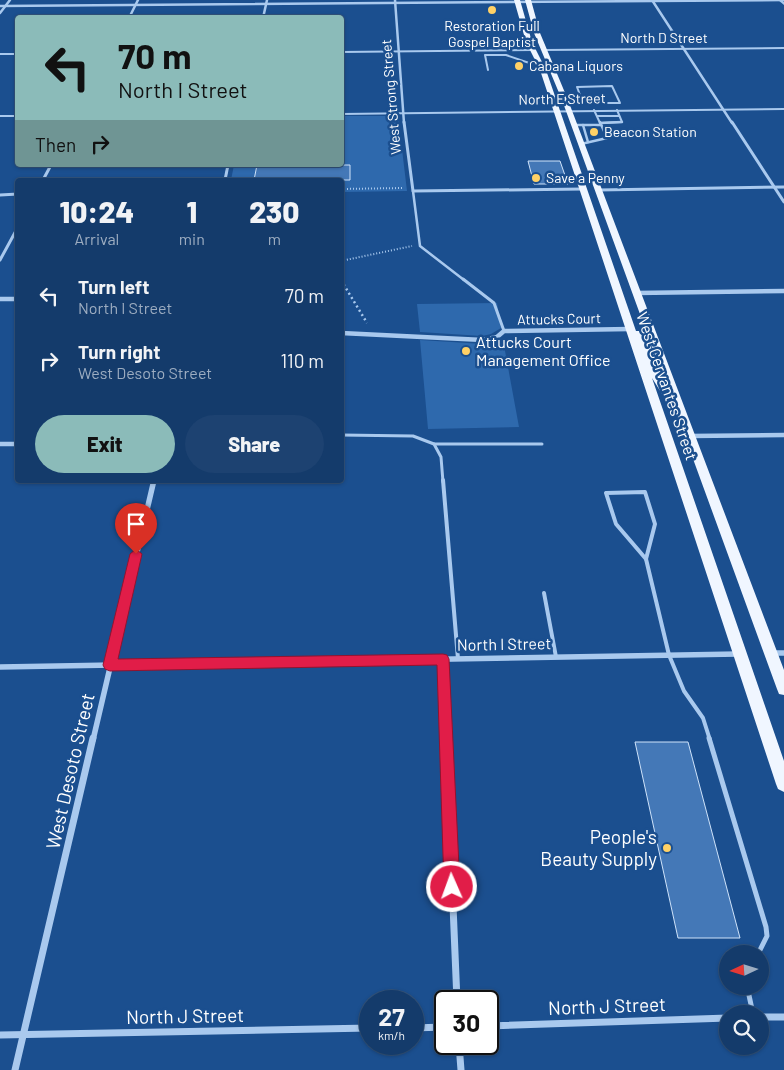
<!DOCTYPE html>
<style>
:root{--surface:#143b6b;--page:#1d4271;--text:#f1f3f6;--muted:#9dadc1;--line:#33557e;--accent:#8bbbb9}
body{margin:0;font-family:Barlow,sans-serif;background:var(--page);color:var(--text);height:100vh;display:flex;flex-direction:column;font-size:19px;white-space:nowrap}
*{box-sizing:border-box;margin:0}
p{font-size:16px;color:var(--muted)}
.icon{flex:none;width:28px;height:28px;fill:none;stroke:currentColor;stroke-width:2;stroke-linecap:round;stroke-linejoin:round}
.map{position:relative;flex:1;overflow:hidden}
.details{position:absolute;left:15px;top:178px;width:329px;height:305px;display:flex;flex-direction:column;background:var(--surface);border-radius:5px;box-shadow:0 1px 4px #0004,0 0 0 1px var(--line)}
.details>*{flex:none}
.top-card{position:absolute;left:15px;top:15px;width:329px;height:152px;border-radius:5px;box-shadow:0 1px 4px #0004,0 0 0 1px var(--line);background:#8bbbb9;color:#111;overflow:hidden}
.needle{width:32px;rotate:266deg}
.buttons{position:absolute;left:719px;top:945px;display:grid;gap:10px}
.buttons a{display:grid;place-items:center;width:50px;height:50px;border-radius:50%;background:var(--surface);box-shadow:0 1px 4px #0004,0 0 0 1px var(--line);font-size:25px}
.speed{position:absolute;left:359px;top:990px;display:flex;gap:10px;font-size:25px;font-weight:700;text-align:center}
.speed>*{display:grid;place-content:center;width:65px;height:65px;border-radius:50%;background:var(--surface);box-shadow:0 1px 4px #0004,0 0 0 1px var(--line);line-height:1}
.speed small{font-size:12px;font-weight:400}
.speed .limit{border:2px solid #111;border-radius:8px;background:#fff;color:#111}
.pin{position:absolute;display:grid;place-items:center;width:42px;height:42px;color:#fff;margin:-51px -21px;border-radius:50% 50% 50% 0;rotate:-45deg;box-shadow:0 0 5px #0007}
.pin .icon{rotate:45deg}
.me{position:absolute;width:55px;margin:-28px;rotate:358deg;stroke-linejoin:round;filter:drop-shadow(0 0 4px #0008)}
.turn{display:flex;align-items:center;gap:18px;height:105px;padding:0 20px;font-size:22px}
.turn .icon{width:65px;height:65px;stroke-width:2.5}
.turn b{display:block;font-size:35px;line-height:42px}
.then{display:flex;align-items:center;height:48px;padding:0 20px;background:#0003;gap:10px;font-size:19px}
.eta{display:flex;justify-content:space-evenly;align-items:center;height:85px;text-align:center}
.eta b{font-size:30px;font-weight:800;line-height:35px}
.button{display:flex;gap:10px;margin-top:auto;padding:10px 20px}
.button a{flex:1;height:58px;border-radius:30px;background:var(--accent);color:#111;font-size:20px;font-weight:800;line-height:58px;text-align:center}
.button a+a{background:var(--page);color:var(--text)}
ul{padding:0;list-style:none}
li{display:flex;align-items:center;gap:15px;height:65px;padding:0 20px}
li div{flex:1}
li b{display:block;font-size:19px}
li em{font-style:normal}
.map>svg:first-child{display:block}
.green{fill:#2e69ad}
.building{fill:#4478b7;stroke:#cfe3fa}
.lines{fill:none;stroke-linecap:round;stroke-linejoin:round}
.path-far1{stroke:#a9c9ee;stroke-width:2;stroke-dasharray:1 2;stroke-linecap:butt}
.path{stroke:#a9c9ee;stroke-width:2.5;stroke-dasharray:2 3;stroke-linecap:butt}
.service-far4{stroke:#a9c9ee;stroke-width:2}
.service-far3{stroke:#a9c9ee;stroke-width:2.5}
.service-far2{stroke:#a9c9ee;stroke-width:3}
.service-far1{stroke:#a9c9ee;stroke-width:4}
.service{stroke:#a9c9ee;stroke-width:5}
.minor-far4{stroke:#a9c9ee;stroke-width:2.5}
.minor-far3{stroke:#a9c9ee;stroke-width:3}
.minor-far2{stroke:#a9c9ee;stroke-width:4.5}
.minor-far1{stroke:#a9c9ee;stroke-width:5.5}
.minor{stroke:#a9c9ee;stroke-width:7}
.tertiary{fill:#a9c9ee;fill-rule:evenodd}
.primary{fill:#f0f6ff;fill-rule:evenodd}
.route{fill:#e11d48;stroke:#92132f}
.poi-dot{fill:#ffd166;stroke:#1b4f8f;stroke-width:2}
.labels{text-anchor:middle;stroke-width:5;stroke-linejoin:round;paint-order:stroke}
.far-poi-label{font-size:14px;fill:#fff;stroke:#1b4f8f;text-anchor:start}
.far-street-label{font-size:14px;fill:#fff;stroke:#1b4f8f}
.poi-label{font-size:16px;fill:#fff;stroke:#1b4f8f;text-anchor:start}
.street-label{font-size:16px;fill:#fff;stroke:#1b4f8f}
.near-street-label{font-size:19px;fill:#fff;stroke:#1b4f8f}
.near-poi-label{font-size:19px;fill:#fff;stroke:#1b4f8f;text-anchor:end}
</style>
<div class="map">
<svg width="784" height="1070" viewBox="0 0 784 1070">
<rect width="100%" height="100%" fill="#1b4f8f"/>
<g class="green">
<polygon points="341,116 398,116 407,191 341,192 341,180 231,180 234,165 341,165"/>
<polygon points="497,303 501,328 491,334 482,336 420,332 417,304"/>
<polygon points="420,340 483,344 503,340 519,427 428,429"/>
</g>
<g class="building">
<polygon points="528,161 560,161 568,184 534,184"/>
<polygon points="257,165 350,165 350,180 254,180"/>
<polygon points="635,742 688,742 740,938 678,938"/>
</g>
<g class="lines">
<g class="path-far1">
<polyline points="341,189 403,188"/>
<polyline points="341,261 412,246"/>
</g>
<polyline class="path" points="341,280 367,323"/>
<g class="service-far4">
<polyline points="488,70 485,55 506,55 541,67"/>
<polygon points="612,86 620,103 583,103 577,87"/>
<polyline points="565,100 582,100"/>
<polyline points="594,110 600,123"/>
<polyline points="597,116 619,116"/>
<polyline points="600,123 622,122 617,110"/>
</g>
<g class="service-far3">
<polyline points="600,123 622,122"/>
<polyline points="574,125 601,125"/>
<polyline points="583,125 588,142"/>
<polyline points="581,144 607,138 600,122"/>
<polyline points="413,191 420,246 464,280"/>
</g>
<g class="service-far2">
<polyline points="463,279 494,303 504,331"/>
<polyline points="341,435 413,436 434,444 441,457 443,482"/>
<polyline points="434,444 542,444"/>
</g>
<g class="service-far1">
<polyline points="443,480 458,659"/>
<polygon points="645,492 655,524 646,559 616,524 606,493"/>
<polyline points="646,559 669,655 684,691 703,718 710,740"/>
<polyline points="544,593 556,657"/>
</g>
<g class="service">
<polyline points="709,738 766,927 767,936 758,954"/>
<polyline points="747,986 753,1014"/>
</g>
<g class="minor-far4">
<polyline points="395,0 404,123"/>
<polyline points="652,0 732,123"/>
<polyline points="0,6 784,0"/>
<polyline points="0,13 10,0"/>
<polyline points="129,18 138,0"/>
<polyline points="263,18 267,0"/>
</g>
<g class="minor-far3">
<polyline points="404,122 413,191 583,189"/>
<polyline points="732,122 784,202"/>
<polyline points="43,180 51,165"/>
<polyline points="225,180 228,165"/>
<polyline points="598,190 784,187"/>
<polyline points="0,195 18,194"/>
<polyline points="0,260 18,227"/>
</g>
<g class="minor-far2">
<polyline points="636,293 784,291"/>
<polyline points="0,299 18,299"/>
<polyline points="341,333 483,340 497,337 504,331 630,329"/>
<polyline points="690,436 784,435"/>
<polyline points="0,444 18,444"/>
</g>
<g class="minor-far1">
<polyline points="772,653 784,653"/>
<polyline points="443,659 446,740"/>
<polyline points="0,667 738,654"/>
<polyline points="93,740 154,480"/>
</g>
<g class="minor">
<polyline points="446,738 457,1001"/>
<polyline points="760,1017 784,1017"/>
<polyline points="488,1026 728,1018"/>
<polyline points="412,1028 445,1027"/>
<polyline points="0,1035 370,1028"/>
<polyline points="459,1044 461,1070"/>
<polyline points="15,1070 93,738"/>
</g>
<g class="tertiary">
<polygon points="778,0 782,0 784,2 784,5"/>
<polygon points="784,47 784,49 544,51 542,50 544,49"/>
<polygon points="535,49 533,51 341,53 341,51"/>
<rect x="0" y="53" width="18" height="2"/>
<polygon points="784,108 784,110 341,115 341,113"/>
<rect x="0" y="115" width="18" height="2"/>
</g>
<polygon class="primary" points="514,0 520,0 532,42 546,70 636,331 641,331 647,337 664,380 562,100 534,33 525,0 531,0 540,33 568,100 784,670 784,695 779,694 777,689 673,404 664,397 652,378 784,761 784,792 778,789 776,784 540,70 526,42"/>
</g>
<polygon class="route" points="136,549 142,554 118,659 443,654 447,655 449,659 460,887 458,893 452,895 447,893 444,887 437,665 110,671 105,669 103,665 130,554"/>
<g class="poi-dot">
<circle cx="492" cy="10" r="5"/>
<circle cx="519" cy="66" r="5"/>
<circle cx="594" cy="132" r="5"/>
<circle cx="536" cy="178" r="5"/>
<circle cx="466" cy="351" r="5"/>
<circle cx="667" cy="848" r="5"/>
</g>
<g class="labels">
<g class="far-poi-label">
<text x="492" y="31" text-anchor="middle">Restoration Full<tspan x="492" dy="16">Gospel Baptist</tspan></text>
<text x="529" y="71">Cabana Liquors</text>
<text x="604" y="137">Beacon Station</text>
<text x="546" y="183">Save a Penny</text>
</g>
<g class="far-street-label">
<text x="664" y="43">North D Street</text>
<text transform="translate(391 97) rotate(-95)" y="5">West Strong Street</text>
<text transform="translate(562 99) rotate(-1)" y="5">North E Street</text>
<text transform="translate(559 319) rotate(-1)" y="5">Attucks Court</text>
</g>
<g class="poi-label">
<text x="476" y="348">Attucks Court<tspan x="476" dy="18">Management Office</tspan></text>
</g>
<g class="street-label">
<text transform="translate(667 386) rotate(71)" y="6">West Cervantes Street</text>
<text transform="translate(504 644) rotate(-1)" y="6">North I Street</text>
</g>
<g class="near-street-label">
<text transform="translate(70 771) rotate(-77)" y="7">West Desoto Street</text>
<text transform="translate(607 1006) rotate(-2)" y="7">North J Street</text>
<text transform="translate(185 1016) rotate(-1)" y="7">North J Street</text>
</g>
<g class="near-poi-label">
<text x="657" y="844">People's<tspan x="657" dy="22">Beauty Supply</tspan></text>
</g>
</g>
</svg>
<div class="buttons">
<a><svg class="needle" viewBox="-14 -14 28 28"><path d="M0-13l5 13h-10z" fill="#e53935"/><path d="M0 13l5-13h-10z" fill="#9dadc1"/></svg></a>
<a><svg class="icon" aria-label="search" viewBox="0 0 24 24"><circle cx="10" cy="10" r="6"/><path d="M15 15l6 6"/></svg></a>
</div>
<div class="speed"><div>27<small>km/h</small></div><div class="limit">30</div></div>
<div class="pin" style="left:136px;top:554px;background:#d93025"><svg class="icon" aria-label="arrive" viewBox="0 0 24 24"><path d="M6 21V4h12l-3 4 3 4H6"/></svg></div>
<svg class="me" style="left:452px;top:887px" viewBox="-20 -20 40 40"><circle r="17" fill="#e11d48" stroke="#fff" stroke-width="3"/><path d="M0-11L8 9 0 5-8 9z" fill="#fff"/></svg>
<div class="top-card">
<div class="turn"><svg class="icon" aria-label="left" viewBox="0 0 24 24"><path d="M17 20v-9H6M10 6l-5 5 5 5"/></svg><div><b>70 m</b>North I Street</div></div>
<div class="then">Then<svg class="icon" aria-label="right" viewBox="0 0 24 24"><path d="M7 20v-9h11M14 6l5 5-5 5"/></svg></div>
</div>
<section class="details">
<div class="eta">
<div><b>10:24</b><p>Arrival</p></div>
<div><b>1</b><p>min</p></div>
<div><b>230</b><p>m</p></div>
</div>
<ul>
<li><svg class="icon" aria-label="left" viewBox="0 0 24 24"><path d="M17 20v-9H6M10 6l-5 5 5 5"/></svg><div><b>Turn left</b><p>North I Street</p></div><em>70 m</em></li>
<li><svg class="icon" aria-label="right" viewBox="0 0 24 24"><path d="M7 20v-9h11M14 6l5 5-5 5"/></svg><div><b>Turn right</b><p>West Desoto Street</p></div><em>110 m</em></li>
</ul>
<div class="button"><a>Exit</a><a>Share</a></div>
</section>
</div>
